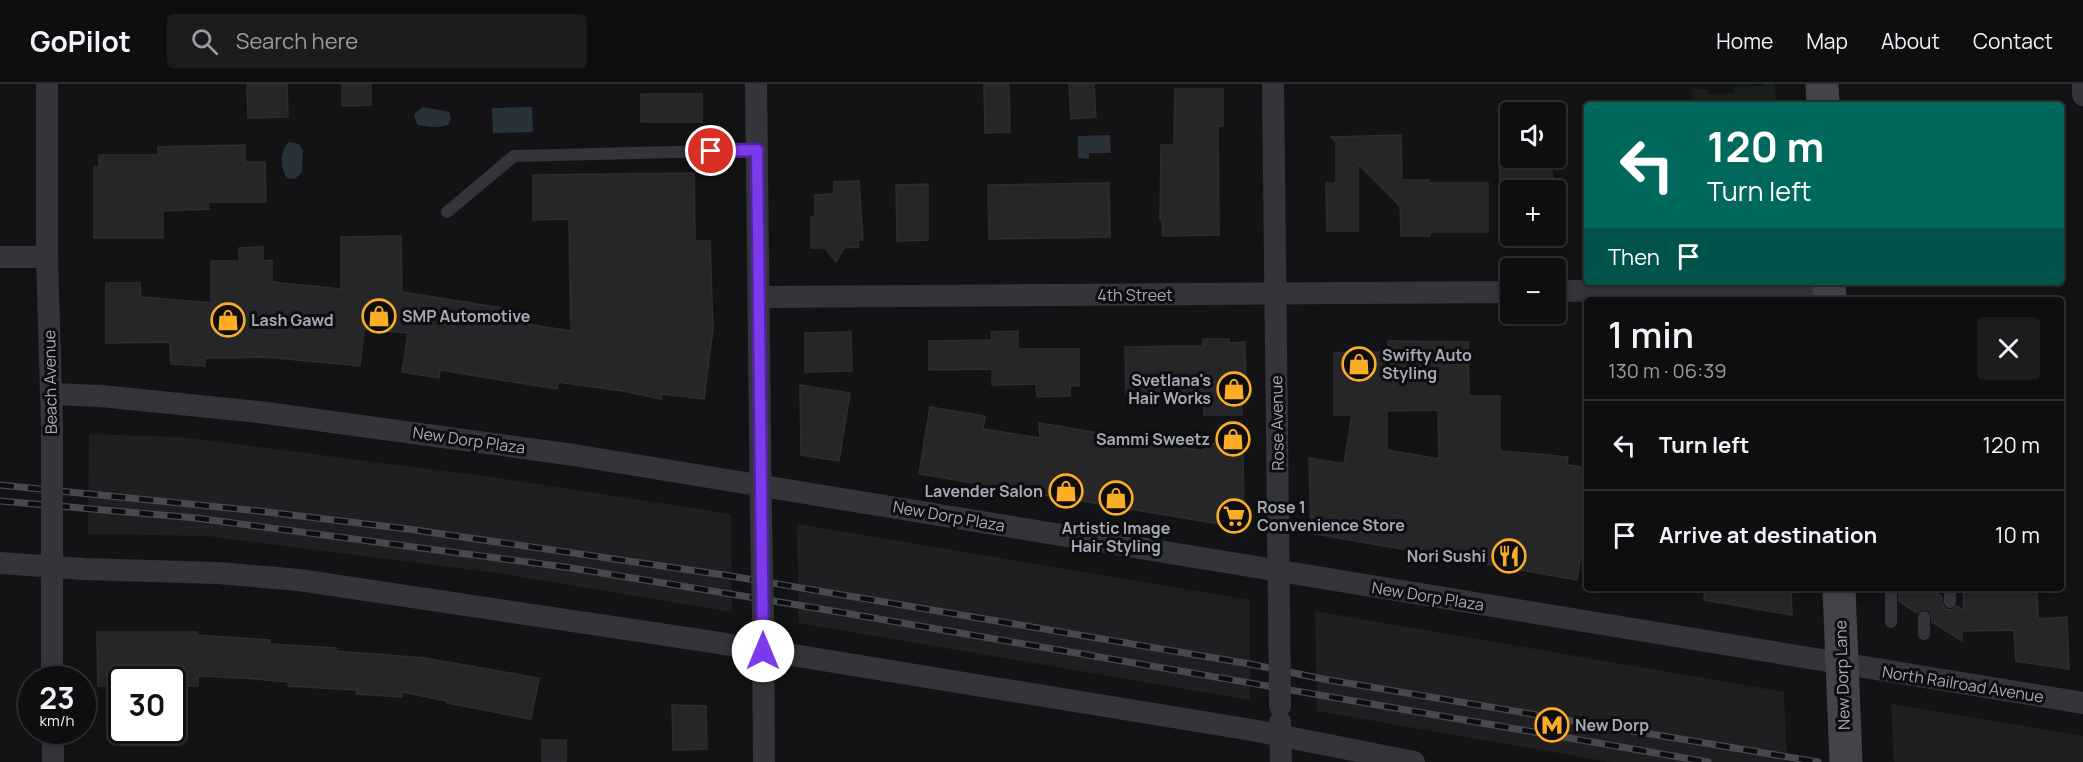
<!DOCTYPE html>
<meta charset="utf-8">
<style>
:root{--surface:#0e0e10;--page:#1c1c1e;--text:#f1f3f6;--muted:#9b9c9f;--line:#2e2e30}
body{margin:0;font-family:Manrope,sans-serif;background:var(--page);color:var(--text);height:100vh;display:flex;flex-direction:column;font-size:22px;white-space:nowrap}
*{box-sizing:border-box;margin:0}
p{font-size:20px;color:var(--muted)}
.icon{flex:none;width:33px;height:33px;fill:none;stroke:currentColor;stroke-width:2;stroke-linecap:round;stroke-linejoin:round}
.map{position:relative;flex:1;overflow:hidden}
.side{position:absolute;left:1584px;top:213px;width:480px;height:294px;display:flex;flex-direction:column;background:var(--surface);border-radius:6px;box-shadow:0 3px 9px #0003,0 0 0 2px var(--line)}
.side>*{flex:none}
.banner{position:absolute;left:1584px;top:18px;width:480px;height:183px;border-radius:6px;box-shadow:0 3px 9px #0003,0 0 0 2px var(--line);background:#00695c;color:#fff;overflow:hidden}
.controls{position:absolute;left:1500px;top:18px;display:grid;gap:12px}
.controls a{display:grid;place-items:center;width:66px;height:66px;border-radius:6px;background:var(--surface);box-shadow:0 3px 9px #0003,0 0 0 2px var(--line);font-size:30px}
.speed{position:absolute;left:18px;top:582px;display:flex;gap:12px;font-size:30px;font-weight:700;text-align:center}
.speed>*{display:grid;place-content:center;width:78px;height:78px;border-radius:50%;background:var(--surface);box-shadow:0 3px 9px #0003,0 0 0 2px var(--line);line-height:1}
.speed small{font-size:15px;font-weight:400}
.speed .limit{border:3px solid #111;border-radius:9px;background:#fff;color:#111}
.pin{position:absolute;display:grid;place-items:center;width:51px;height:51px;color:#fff;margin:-26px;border:3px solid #fff;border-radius:50%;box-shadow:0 2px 6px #0007}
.me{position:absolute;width:66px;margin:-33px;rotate:0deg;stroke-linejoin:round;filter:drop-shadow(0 0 4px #0008)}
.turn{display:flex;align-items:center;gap:21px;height:126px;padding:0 24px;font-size:27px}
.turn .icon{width:78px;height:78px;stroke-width:2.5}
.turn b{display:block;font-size:42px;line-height:51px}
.then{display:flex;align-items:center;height:57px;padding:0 24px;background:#0003;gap:12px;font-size:22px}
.round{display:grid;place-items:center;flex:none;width:63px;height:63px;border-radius:6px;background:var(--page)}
.head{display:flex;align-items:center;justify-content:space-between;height:102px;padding:0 24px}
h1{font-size:36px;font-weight:600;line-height:45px}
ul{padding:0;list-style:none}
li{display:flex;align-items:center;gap:18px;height:90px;padding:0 24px;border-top:2px solid var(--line)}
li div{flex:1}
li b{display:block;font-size:22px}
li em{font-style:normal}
header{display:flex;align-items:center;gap:36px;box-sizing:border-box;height:84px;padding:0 30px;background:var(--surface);border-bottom:2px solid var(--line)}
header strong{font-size:28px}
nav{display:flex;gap:33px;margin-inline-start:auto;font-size:21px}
.search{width:420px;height:54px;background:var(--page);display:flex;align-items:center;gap:15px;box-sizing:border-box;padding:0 21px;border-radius:6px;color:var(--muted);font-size:22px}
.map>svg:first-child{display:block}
.built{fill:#1f1f22}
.green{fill:#19201a}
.water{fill:#293239}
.building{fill:#262629;stroke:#2d2d31;stroke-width:1.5;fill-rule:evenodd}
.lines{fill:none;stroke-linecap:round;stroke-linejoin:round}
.lane{stroke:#34353a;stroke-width:12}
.street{stroke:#34353a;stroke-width:22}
.secondary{stroke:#42444a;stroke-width:33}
.rail-casing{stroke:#47494f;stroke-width:7}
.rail{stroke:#0e0e10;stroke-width:4.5;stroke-dasharray:14;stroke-linecap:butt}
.street-bridge{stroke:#34353a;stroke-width:22}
.route-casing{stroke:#51269a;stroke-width:15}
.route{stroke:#7c3aed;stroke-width:10}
.labels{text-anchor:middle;stroke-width:6;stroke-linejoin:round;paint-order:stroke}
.street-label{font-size:16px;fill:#a4aab6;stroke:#0e0e10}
.poi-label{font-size:16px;font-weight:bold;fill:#a4aab6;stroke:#0e0e10;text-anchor:start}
</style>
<header>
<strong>GoPilot</strong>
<div class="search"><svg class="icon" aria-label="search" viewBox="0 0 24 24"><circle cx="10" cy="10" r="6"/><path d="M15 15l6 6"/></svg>Search here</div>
<nav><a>Home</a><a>Map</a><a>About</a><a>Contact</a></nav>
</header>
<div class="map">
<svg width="2083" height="678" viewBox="0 0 2083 678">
<rect width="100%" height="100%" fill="#131315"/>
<g class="built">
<polygon points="89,350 180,353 492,393 731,430 732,528 504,490 207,452 88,450"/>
<polygon points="797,440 1250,516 1250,616 799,539"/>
<polygon points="1315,527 1784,608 1787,678 1610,678 1317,627"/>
<polygon points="1891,620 2083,652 2083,678 1894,678"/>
</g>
<polygon class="green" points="1764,0 1775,0 1776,21 1693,21 1692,5 1707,5 1708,10 1734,9 1734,3 1763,2"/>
<g class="water">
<path d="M423,23L449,28L451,34L449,40C442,44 424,44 417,40L414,30Z"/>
<polygon points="532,23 533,48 493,49 492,24"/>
<polygon points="1110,51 1111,69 1089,69 1089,75 1078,74 1078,52"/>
<path d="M289,58L299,60L303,67L302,88L295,95L287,94C280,84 280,66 289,58Z"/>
</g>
<g class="building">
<polygon points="247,0 287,0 288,33 248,34"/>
<polygon points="342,0 371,0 371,21 342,22"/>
<polygon points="984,0 1009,0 1010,48 985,49"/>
<polygon points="1069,0 1094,0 1096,33 1071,35"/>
<polygon points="1175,5 1223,5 1223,42 1218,42 1219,151 1163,152 1162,136 1160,136 1161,61 1174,61"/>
<rect x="641" y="10" width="61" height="28"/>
<polygon points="1401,51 1402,96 1429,96 1429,99 1488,99 1488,148 1430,148 1430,152 1401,152 1400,122 1358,80 1358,147 1327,147 1326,99 1336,99 1336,58 1331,53"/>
<polygon points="245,61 245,78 265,78 266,118 208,118 209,125 163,127 163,154 94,154 94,83 99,83 99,71 158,71 158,63"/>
<polygon points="1499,74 1551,74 1553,106 1500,106"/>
<polygon points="694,89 695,157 710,157 713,245 704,315 662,310 661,315 623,307 558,298 557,305 440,286 439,294 402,288 408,249 364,245 360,282 265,273 205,274 205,282 171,280 170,258 106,259 106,199 140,199 141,213 211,219 211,177 239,177 239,164 263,163 263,177 272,176 272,198 341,205 341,153 401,152 402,208 502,224 501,236 571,247 569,135 533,136 533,91"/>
<polygon points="859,97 863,156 858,156 859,163 844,164 836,178 825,164 811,164 811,133 815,134 815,111 834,110 834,98"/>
<polygon points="1109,99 1110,153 989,155 988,101"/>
<polygon points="928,100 928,156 897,157 896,101"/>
<polygon points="1018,247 1018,265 1079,265 1079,302 1070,302 1070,312 1037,313 1036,300 992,301 992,285 929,286 929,257 992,256 991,248"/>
<polygon points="851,248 852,287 805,288 805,249"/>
<polygon points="1203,255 1229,255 1229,259 1245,258 1246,320 1242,320 1242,331 1204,331 1203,308 1126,310 1125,263 1203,262"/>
<path d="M1388,257L1468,258L1469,312H1500V367L1568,373L1567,381L1587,384V436L1577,496L1311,449L1309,374L1344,380L1352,331H1334V269L1388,268ZM1438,326L1439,375L1387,366V327Z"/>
<polygon points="800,301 850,309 839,377 801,371"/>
<polygon points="930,323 985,332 983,345 1040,354 1039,339 1204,367 1204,358 1243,364 1244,444 919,390"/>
<polygon points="1705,504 1791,504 1792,531 1704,516"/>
<polygon points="1899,504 1928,504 1942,513 1943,522 1945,525 1951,526 1957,522 1964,526 1963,504 2037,504 2038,535 2067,533 2069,585 2016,577 2014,546 1962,547 1962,557 1932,538 1931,529 1929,526 1923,525 1917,529 1899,517"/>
<polygon points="97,548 197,548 197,551 270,556 270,560 336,564 336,567 425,574 539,594 531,635 447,619 447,617 402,608 402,613 356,610 357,606 288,602 289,598 244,594 198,592 198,602 172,602 172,596 122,596 122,602 98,602"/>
<polygon points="672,621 706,622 707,665 673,666"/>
<rect x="542" y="656" width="24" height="22"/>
</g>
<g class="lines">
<g class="lane">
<polyline points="447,128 514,72 757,66"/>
<polyline points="1891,504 1891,538"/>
<polyline points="1950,504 1950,518"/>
<polyline points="1924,550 1924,533"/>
</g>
<g class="street">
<polyline points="47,0 47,173 52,344"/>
<polyline points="756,0 761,436"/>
<polyline points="1273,0 1279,525"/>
<polyline points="2083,0 2083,11"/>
<polyline points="0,173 47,173"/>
<polyline points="1556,207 1677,206 1829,200"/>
<polyline points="759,213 1510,208"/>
<polyline points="51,310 101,312 259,328 574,371 2083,619"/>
<polyline points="52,441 52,596"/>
<polyline points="0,479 84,485 218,489 299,496 713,558 1252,646 1414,678"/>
<polyline points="763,533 764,678"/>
<polyline points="1280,638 1281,678"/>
<polyline points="53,646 53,678"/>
</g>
<g class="secondary">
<polyline points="1822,0 1823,21"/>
<polyline points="1829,198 1830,216"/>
<polyline points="1839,504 1846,678"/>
</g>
<g class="rail-casing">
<g id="rail">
<polyline points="0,401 259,427 408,445 731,492 1250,580 1323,595 1818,678"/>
<polyline points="0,417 196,434 565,483 798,521 1708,678"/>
</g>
</g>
<use href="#rail" class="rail"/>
<g class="street-bridge">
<polyline points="52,344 52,441"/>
<polyline points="761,436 763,533"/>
<polyline points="1279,525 1280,622"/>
</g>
</g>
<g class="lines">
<g class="route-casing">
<polyline id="route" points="711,67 757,66 763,567"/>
</g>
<use href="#route" class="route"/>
</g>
<defs>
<g id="shop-ring" transform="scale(1.725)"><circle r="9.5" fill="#0e0e10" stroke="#fbae25" stroke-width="1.5"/><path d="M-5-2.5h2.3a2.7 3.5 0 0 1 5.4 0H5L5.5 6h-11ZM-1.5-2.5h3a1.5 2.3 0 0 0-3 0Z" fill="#fbae25"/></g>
<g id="supermarket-ring" transform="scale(1.725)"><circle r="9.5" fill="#0e0e10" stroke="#fbae25" stroke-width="1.5"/><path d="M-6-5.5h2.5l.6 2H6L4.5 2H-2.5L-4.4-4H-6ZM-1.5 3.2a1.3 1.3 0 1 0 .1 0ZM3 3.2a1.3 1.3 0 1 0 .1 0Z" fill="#fbae25"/></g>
<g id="restaurant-ring" transform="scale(1.725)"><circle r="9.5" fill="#0e0e10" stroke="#fbae25" stroke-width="1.5"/><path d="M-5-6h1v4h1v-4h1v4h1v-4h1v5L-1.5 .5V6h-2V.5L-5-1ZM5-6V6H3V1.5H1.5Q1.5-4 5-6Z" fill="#fbae25"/></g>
<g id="metro-ring" transform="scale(1.725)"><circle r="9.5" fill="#0e0e10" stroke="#fbae25" stroke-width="1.5"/><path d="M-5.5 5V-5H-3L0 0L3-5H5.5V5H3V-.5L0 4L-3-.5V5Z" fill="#fbae25"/></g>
</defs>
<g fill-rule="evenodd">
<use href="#shop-ring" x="379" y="232"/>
<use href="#shop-ring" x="228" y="236"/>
<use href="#shop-ring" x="1359" y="280"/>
<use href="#shop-ring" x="1234" y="305"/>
<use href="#shop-ring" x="1233" y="355"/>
<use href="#shop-ring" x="1066" y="407"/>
<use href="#shop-ring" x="1116" y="414"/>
<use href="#supermarket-ring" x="1234" y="432"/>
<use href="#restaurant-ring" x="1509" y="472"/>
<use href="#metro-ring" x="1552" y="641"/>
</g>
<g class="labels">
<g class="street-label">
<text x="1135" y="217">4th Street</text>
<text transform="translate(50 298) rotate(-91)" y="6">Beach Avenue</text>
<text transform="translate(1277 339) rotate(-91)" y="6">Rose Avenue</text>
<text transform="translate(469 356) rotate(8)" y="6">New Dorp Plaza</text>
<text transform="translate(949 432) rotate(10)" y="6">New Dorp Plaza</text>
<text transform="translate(1428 512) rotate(9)" y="6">New Dorp Plaza</text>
<text transform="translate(1842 591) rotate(-92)" y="6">New Dorp Lane</text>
<text transform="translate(1963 600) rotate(9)" y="6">North Railroad Avenue</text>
</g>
<g class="poi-label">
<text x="402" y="238">SMP Automotive</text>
<text x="251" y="242">Lash Gawd</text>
<text x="1382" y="277">Swifty Auto<tspan x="1382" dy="18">Styling</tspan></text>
<text x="1211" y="302" text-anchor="end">Svetlana's<tspan x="1211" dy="18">Hair Works</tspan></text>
<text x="1210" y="361" text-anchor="end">Sammi Sweetz</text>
<text x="1043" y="413" text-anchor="end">Lavender Salon</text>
<text x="1257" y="429">Rose 1<tspan x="1257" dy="18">Convenience Store</tspan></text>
<text x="1116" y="450" text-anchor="middle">Artistic Image<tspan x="1116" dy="18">Hair Styling</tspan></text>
<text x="1486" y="478" text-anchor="end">Nori Sushi</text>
<text x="1575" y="647">New Dorp</text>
</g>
</g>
</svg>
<div class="controls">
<a><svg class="icon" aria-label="sound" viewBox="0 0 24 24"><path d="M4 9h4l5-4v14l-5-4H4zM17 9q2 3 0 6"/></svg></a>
<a>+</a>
<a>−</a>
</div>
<div class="speed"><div>23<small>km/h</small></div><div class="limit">30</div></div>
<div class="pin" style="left:711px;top:67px;background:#d93025"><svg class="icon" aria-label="arrive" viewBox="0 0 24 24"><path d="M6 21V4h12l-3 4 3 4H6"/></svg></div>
<svg class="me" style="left:763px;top:567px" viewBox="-20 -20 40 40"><circle r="19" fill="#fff"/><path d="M0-13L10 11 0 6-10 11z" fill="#7c3aed"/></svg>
<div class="banner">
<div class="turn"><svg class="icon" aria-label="left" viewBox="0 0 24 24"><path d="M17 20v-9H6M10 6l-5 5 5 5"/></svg><div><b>120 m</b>Turn left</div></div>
<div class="then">Then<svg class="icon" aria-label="arrive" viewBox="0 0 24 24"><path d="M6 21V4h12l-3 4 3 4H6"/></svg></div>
</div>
<section class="side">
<div class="head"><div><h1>1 min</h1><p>130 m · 06:39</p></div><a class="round"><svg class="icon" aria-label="close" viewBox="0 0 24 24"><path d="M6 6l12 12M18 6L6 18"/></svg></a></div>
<ul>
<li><svg class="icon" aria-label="left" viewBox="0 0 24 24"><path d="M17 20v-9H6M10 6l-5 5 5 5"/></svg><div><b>Turn left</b></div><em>120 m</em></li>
<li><svg class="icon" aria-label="arrive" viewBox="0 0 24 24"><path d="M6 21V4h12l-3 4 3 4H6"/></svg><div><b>Arrive at destination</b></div><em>10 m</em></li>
</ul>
</section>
</div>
